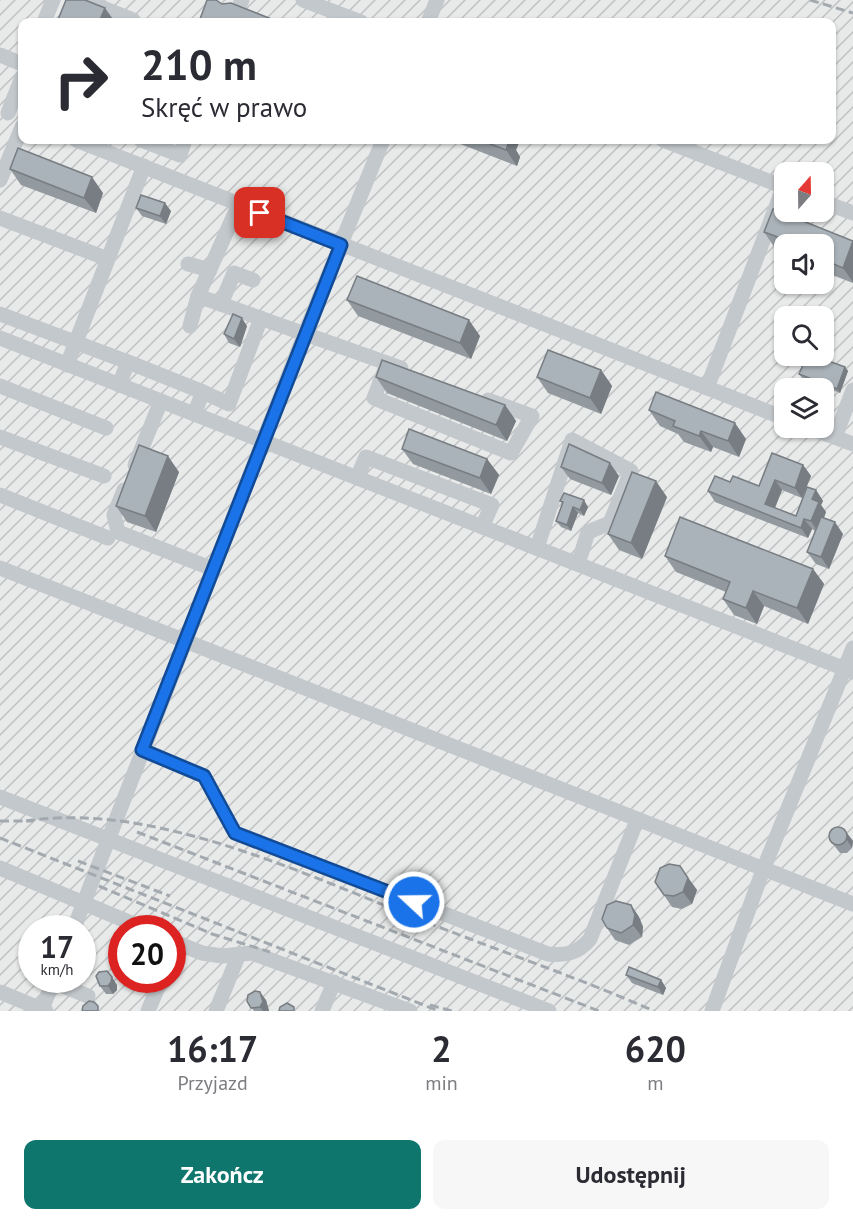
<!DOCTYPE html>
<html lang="pl">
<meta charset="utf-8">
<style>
:root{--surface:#fff;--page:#f7f7f7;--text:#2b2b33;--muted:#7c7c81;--accent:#0f766e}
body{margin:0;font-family:"PT Sans",sans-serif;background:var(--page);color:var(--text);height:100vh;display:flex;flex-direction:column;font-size:22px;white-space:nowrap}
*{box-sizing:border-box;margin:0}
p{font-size:20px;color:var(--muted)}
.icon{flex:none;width:33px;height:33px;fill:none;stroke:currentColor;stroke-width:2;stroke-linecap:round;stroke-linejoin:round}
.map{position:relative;height:1011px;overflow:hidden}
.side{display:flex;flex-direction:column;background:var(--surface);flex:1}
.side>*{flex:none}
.top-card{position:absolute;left:18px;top:18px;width:818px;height:126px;border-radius:12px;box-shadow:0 2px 4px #0004;background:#fff;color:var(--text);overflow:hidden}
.needle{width:39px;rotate:20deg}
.tools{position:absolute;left:774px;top:162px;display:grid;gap:12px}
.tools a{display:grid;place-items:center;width:60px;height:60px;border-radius:12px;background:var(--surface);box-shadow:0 2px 4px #0004;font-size:30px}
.speed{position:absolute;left:18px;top:915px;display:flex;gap:12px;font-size:30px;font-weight:700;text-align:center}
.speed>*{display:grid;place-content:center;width:78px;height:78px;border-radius:50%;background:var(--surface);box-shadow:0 2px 4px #0004;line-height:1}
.speed small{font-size:15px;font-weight:400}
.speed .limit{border:9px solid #d22;background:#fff;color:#111}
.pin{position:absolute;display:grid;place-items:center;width:51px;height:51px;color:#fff;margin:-26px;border-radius:12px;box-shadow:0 3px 9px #0006}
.me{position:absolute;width:66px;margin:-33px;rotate:291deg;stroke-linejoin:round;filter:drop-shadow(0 0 4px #0008)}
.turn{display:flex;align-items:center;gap:21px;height:126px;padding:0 24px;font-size:27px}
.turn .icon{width:78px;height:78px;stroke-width:2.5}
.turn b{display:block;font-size:42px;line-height:51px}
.eta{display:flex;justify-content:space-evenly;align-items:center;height:102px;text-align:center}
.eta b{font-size:36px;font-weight:600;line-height:42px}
.button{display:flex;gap:12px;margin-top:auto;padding:12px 24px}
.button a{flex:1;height:69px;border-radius:12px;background:var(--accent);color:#fff;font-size:24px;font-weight:600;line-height:69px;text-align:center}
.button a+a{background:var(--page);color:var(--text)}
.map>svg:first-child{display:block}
.industrial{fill:url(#industrial-furrows);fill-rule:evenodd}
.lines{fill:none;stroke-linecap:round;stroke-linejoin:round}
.minor{stroke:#c3c8cc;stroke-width:15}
.rail{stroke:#a2aab0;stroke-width:3;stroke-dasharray:9 4.5;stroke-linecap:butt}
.wall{fill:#929a9f}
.shaded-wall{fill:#777d82}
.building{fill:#aab3b9;stroke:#777d82;stroke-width:1.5}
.route-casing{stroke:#114b97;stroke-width:15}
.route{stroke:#1a73e8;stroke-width:10}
</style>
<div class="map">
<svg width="853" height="1011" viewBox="0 0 853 1011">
<defs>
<pattern id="industrial-furrows" width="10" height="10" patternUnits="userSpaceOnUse" patternTransform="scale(1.5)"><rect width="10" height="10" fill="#e8e9e9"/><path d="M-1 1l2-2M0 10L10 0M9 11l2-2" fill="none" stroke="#c0c1c2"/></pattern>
</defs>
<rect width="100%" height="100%" fill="#fafaf8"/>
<path class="industrial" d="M0,0H853V1011H0ZM22,22H831V140H22ZM784,172H824V212H784ZM784,244H824V284H784ZM784,316H824V356H784ZM784,388H824V428H784ZM32,928H82V980H32ZM122,928H172V980H122Z"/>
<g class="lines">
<g class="minor">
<polyline points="83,0 133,20 132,22"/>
<polyline points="303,0 361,22"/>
<polyline points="237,11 242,0"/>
<polyline points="44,22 53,0"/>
<polyline points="428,22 437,0"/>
<polyline points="0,55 22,64"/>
<polyline points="8,113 22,77"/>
<polyline points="76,140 784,418"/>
<polyline points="141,140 180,155 185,140"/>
<polyline points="663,140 784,187"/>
<polyline points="0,180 22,127"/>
<polyline points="824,202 853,213"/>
<polyline points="239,204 198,296 401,368"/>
<polyline points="0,218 108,259"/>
<polyline points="188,264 210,270"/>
<polyline points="221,304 234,273 253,280"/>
<polyline points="0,314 128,362"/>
<polyline points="190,326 198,296"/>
<polyline points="0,338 853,672"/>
<polyline points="387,364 374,398 511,453 532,416 488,400"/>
<polyline points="67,365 144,166"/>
<polyline points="119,385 128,362 203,392 194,414"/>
<polyline points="0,386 106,428"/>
<polyline points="707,388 784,186"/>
<polyline points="203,392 229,404 261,318"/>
<polyline points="810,428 853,444"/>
<polyline points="0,437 104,476"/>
<polyline points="835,437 853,390"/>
<polyline points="135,465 161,401"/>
<polyline points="357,478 366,457 492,505 482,527"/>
<polyline points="124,490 114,515 118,532 213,569"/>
<polyline points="0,495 108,538"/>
<polyline points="537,548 572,440 631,471 610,523 588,532 578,564"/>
<polyline points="0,568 853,904"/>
<path d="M142,750L204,776L235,833L548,954C566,956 578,953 590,939L637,820"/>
<polyline points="0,797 549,1011"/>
<polyline points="0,868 143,928"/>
<polyline points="74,928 305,333 383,140"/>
<polyline points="172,941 202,953 222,956 252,953 410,1011"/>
<polyline points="53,982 88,996"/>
<polyline points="0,992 46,1011"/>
<polyline points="41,1011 54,980"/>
<polyline points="148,1011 161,980"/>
<polyline points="216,1011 239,954"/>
<polyline points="322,1011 334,982"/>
<polyline points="712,1011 763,870 853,648"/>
</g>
<g class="rail">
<polyline points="810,0 853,13"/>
<polyline points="0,821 33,821"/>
<path d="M26,821C154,801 308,876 426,922C502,952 579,978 654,1011"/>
<polyline points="137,832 599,1011"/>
<polyline points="0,838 439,1011"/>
<polyline points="78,861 170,896"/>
<polyline points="99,886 212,934 270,952"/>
<polyline points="430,1005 452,1011"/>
</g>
</g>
<g class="wall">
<polygon points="450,140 520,140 516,150 520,157 517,166"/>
<polygon points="10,169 103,193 96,213 21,185"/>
<polygon points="136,208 171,211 166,224 142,216"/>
<polygon points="764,232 853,241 853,283 827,273 824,268 824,244 784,244 784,251 775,248"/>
<polygon points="347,300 480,336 471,359 358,316"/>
<polygon points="247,326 240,347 229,343 224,334"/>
<polygon points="845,367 848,371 840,393 802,378 799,374"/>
<polygon points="601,370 612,386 601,414 548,393 537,377"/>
<polygon points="376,377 505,405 516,421 507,441 387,393"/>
<polygon points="649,410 746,439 739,457 713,447 711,452 684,442 678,434 660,426"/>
<polygon points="402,449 487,459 499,475 491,494 413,464"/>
<polygon points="803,465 811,476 802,498 782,490 775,508 796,516 816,490 823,501 821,505 826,512 824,518 843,534 829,569 816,564 807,552 815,531 812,529 808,538 715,502 708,491 759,486"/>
<polygon points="561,467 619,476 611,495 570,479"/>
<polygon points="179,472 156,532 127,522 116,506"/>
<polygon points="667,497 642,559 619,550 608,534"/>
<polygon points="560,501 588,507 584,516 578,513 571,531 561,527 556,521 563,504"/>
<polygon points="665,556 813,569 824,584 808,624 764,606 757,624 734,615 723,599 726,592 676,572"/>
<polygon points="842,828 853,841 852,848 847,853 840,853 829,839"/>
<polygon points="680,866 697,890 692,904 682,909 672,907 655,882"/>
<polygon points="631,905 639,917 643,927 642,937 629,945 615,940 607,928"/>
<polygon points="626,975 661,980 666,988 663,995 632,983"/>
<polygon points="117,985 117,990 113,994 106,994 100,986"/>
<polygon points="266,1000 269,1011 254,1011 247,1001"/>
</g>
<g class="shaded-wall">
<polygon points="105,8 115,22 99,22"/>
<polygon points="504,140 520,140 516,150 520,157 517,166 506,150"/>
<polygon points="92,177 103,193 96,213 84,198"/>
<polygon points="165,203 171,211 166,224 160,216"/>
<polygon points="853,242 853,282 843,268"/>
<polygon points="242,318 247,326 240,347 234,339"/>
<polygon points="469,320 480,336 471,359 460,343"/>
<polygon points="845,367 848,371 840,393 837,389"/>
<polygon points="601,370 612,386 601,414 590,398"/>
<polygon points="505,405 516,421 507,441 496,425"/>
<polygon points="735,423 746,439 739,457 728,441"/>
<polygon points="701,431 713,447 711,452 699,436"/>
<polygon points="168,456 179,472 156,532 145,516"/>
<polygon points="487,459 499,475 491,494 480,478"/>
<polygon points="610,463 619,476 611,495 602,483"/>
<polygon points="803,465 811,476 802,498 795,488"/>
<polygon points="775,480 782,490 772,515 765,504"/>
<polygon points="656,481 667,497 642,559 631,543"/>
<polygon points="816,490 823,501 821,505 826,512 818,532 811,521 812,499"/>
<polygon points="584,500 588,507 584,516 580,510"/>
<polygon points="573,507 578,513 571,531 567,525"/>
<polygon points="804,519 812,529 808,538 801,528"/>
<polygon points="835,522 843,534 829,569 821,557"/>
<polygon points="813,569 824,584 808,624 797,608"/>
<polygon points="753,591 764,606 757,624 746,608"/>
<polygon points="847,833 853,841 852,848 847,840"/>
<polygon points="688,878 697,890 692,904 683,892"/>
<polygon points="631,905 639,917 643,927 642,937 633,925"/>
<polygon points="112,977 117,985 117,990 113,994 108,986"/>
<polygon points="661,980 666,988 663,995 658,987"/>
<polygon points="260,992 266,1000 269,1011 263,1011 260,1007"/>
</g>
<g class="building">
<polygon points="66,0 85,0 105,8 99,22 57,22"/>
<polygon points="207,0 216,0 222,4 231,3 274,20 273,22 210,22 200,19"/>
<polygon points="480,140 506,140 509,141 506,150"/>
<polygon points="18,148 92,177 84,198 10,169"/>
<polygon points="141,195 165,203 160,216 136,208"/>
<polygon points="773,209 853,241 843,268 824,260 824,244 797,244 764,232"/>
<polygon points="357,276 469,320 460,343 347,300"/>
<polygon points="233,314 242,318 234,339 224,334"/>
<polygon points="548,350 601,370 590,398 537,377"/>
<polygon points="807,356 815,356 845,367 837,389 799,374"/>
<polygon points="382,360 505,405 496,425 376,377"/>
<polygon points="656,392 735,423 728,441 701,431 699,436 673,426 675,421 649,410"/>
<polygon points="409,429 487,459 480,478 402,449"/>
<polygon points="569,444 610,463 602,483 561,467"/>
<polygon points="139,445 168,456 145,516 116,506"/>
<polygon points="772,453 803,465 795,488 775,480 765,504 796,516 807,487 816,490 812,499 819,502 811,521 804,519 801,528 708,491 715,476 730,482 733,476 759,486"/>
<polygon points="632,472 656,481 631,543 608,534"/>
<polygon points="564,493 584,500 580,510 573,507 567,525 556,521 563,502 560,501"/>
<polygon points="680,517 813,569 797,608 753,591 746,608 723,599 730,582 665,556"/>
<polygon points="821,517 835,522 821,557 807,552"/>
<circle cx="838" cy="836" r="9"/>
<polygon points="669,864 680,866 688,878 683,892 674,896 664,895 655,882 660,868"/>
<polygon points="616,901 631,905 635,915 633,925 621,933 607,928 602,919 607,905"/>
<polygon points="629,967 661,980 658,987 626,975"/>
<polygon points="107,971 112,977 111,982 108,986 100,986 96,976 99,972"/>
<polygon points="255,991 260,992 263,1002 260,1007 251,1008 247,1001 248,995"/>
<polygon points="89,1001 94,1002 98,1006 98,1011 82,1011 83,1006"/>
<polygon points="287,1003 294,1007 294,1011 279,1011 280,1007"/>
</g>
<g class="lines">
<g class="route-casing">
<polyline id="route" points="260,213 341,245 142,750 204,776 235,833 414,902"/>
</g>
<use href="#route" class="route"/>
</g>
</svg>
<div class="tools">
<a><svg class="needle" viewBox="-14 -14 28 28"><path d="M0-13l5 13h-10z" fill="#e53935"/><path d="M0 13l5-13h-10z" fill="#7c7c81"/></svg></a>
<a><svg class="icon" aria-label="sound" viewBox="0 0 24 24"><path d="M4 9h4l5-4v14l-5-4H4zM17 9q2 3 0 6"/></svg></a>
<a><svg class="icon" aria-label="search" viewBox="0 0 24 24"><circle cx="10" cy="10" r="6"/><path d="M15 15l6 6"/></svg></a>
<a><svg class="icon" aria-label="layers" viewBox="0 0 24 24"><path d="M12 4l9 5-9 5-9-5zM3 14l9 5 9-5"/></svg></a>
</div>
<div class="speed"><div>17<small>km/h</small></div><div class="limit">20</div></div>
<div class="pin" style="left:260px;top:213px;background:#d93025"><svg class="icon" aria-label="arrive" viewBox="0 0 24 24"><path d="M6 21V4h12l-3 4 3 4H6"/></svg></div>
<svg class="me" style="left:414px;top:902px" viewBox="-20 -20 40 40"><circle r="17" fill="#1a73e8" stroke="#fff" stroke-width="3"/><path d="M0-11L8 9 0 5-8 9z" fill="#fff"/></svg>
<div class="top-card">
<div class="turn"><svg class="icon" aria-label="right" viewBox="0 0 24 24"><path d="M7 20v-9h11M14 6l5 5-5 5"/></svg><div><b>210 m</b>Skręć w prawo</div></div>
</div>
</div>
<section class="side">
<div class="eta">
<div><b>16:17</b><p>Przyjazd</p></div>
<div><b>2</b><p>min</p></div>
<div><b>620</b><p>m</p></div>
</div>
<div class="button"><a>Zakończ</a><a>Udostępnij</a></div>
</section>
